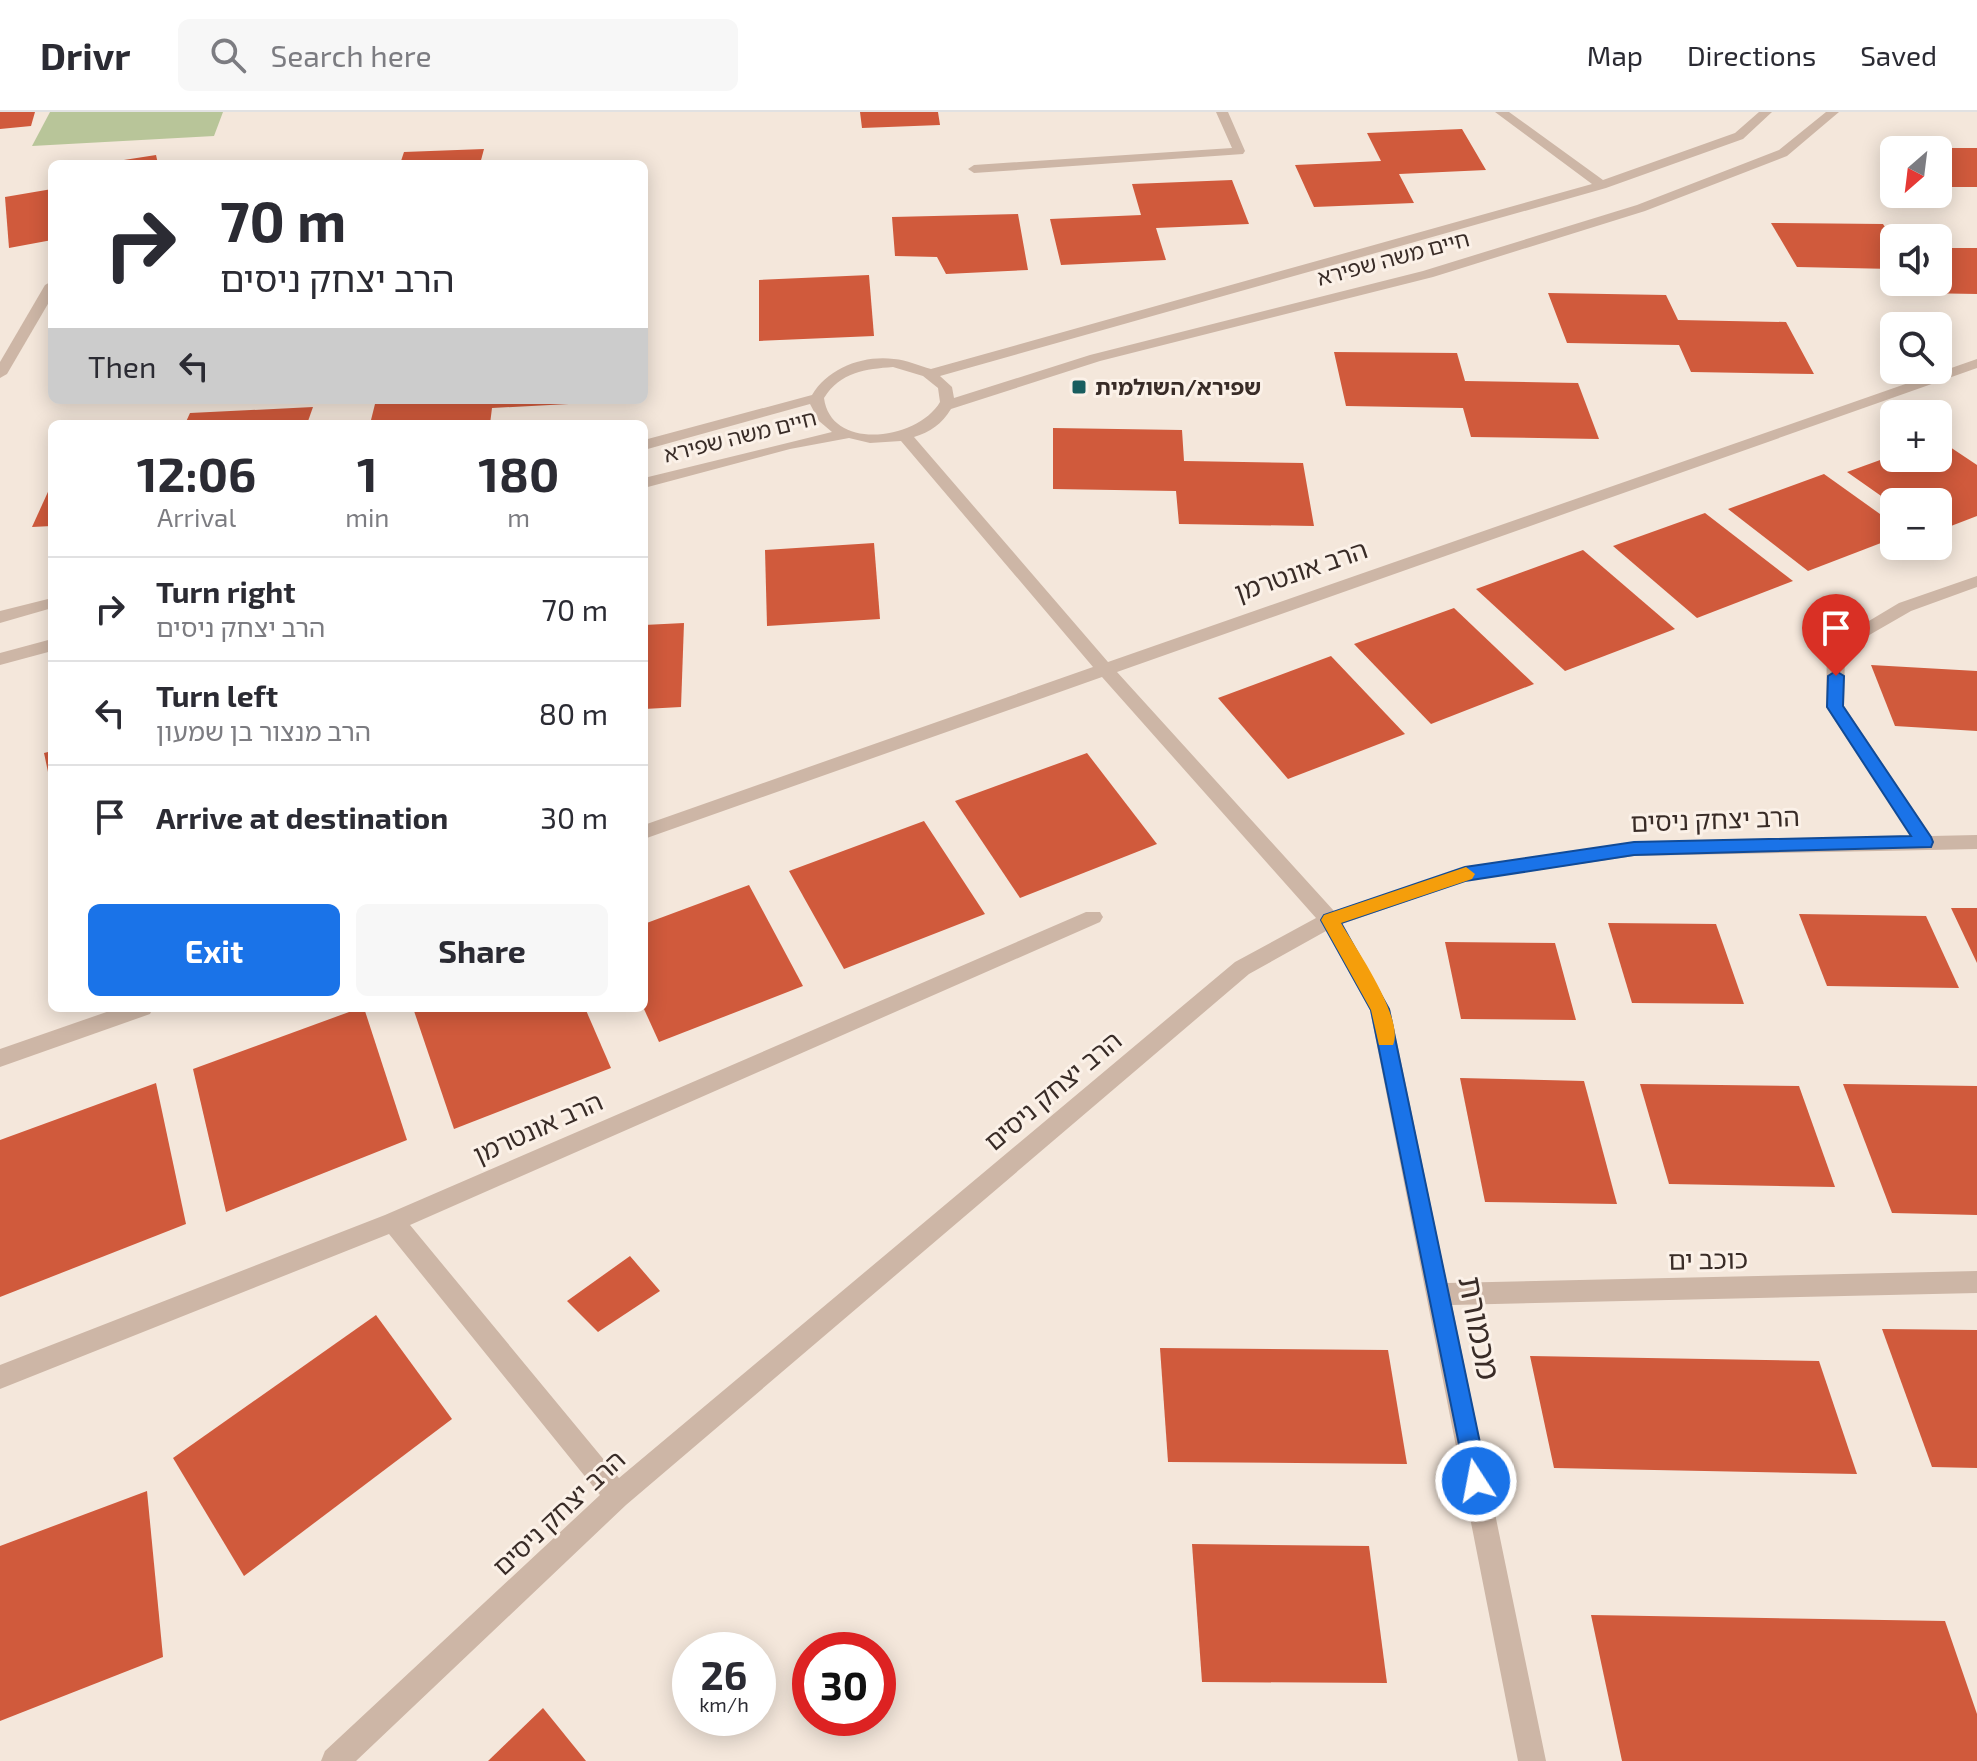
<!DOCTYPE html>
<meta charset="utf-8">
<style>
:root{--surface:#fff;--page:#f7f7f7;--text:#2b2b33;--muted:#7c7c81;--line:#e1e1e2;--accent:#1a73e8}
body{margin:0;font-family:"Exo 2","Noto Sans Hebrew",sans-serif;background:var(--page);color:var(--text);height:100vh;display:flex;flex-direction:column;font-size:30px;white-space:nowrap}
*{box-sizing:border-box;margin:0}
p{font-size:26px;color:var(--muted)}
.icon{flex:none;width:44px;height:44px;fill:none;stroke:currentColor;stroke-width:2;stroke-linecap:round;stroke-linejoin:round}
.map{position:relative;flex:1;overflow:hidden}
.side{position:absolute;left:48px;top:308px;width:600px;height:592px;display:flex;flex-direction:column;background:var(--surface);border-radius:12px;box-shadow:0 4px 20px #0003}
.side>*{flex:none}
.guide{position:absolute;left:48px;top:48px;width:600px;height:244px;border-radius:12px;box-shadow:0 4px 20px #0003;background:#fff;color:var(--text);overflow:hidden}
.needle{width:52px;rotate:208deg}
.controls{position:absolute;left:1880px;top:24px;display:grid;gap:16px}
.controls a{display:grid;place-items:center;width:72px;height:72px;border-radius:12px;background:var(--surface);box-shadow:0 4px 20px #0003;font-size:40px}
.speed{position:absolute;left:672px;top:1520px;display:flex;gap:16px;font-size:40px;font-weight:700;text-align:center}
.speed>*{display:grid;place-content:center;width:104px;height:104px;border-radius:50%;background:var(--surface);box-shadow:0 4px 20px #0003;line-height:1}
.speed small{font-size:20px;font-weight:400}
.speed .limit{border:12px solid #d22;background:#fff;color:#111}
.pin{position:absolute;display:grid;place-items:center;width:68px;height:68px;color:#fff;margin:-82px -34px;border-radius:50% 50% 50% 0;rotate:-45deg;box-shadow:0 0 8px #0007}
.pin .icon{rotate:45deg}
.me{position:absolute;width:88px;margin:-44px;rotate:349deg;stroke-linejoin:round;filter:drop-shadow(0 0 6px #0008)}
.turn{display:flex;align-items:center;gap:28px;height:168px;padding:0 40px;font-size:36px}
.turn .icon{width:104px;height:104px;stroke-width:2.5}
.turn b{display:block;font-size:56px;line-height:68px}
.then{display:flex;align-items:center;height:76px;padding:0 40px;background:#0003;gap:16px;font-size:30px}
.eta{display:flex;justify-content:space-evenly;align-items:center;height:136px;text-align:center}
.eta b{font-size:48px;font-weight:700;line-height:56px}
.cta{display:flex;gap:16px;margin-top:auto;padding:16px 40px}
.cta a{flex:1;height:92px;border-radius:12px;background:var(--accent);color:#fff;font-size:32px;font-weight:700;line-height:92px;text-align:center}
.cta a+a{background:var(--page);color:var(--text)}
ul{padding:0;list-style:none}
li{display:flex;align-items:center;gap:24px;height:104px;padding:0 40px;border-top:2px solid var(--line)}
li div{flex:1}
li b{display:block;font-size:30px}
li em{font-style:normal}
header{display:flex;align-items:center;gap:48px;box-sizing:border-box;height:112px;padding:0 40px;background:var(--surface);border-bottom:2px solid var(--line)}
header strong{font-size:38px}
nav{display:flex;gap:44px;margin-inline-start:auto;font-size:28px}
.search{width:560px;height:72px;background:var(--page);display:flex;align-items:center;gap:20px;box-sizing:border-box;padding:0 28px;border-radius:12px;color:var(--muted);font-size:30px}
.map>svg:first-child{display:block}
.green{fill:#b8c599}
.building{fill:#d05a3c}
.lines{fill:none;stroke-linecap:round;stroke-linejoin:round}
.minor{fill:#cdb6a6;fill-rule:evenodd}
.route{fill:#1a73e8;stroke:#114b97;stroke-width:2}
.slow{fill:#f59e0b}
.poi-dot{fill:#195d5e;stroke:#fbf1e8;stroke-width:3}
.labels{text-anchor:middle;stroke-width:6;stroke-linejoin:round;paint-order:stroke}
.far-street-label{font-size:22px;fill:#392c27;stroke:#fbf1e8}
.far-poi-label{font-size:22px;font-weight:bold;fill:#392c27;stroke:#fbf1e8;text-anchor:start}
.street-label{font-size:26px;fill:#392c27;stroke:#fbf1e8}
.near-street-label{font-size:32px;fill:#392c27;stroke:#fbf1e8}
</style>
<header>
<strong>Drivr</strong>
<div class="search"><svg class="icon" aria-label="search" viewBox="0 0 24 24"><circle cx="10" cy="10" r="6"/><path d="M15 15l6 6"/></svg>Search here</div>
<nav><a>Map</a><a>Directions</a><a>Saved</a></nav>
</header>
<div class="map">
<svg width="1977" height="1649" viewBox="0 0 1977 1649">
<rect width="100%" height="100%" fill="#f4e7db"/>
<polygon class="green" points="50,0 223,0 214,24 32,34"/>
<g class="building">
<polygon points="0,0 35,0 31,14 0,17"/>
<polygon points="860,0 938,0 940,13 862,16"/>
<polygon points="1462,17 1486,58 1399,62 1414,91 1314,95 1295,53 1381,49 1367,21"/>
<rect x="1938" y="36" width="39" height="39"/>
<polygon points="484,37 480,52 400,52 404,40"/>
<polygon points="156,43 158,52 111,52 111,50"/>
<polygon points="1232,68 1249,112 1156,116 1166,148 1061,153 1050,107 1141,103 1132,72"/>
<polygon points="52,77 52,128 9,136 5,85"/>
<polygon points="1018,102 1028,158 946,162 937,145 895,144 892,105"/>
<polygon points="1771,111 1883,112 1894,129 1894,157 1797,155"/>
<polygon points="1938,136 1977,136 1977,182 1919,181 1912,170 1938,170"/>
<polygon points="869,163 874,224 759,229 759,168"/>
<polygon points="1548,181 1666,183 1678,208 1786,210 1814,262 1691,260 1679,233 1567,231"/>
<polygon points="1334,240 1457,241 1465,269 1578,271 1599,327 1471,325 1463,296 1346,294"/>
<polygon points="376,288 606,288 606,290 492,296 490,312 370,312"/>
<polygon points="313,295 307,312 185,312 190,301"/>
<polygon points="1053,316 1182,318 1184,349 1303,351 1314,414 1179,412 1176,379 1053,377"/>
<polygon points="1938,327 1977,353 1977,404 1938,419 1938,390 1894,390 1894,393 1847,360 1894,343 1894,346 1938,346"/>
<polygon points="1824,362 1894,412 1894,426 1808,459 1728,397"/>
<polygon points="52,371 52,414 32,415"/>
<polygon points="1705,401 1793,469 1697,506 1613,434"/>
<polygon points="874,431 880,507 767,514 765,438"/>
<polygon points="1583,438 1675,517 1565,559 1476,477"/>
<polygon points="1454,496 1534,572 1431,612 1354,532"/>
<polygon points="684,511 681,595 644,597 644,513"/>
<polygon points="1331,544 1405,622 1288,667 1218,586"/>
<polygon points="1871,553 1977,559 1977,619 1895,614"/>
<polygon points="52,639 52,674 51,674 44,641"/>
<polygon points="1087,641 1157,732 1020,786 955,689"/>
<polygon points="924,709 985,802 844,857 789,759"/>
<polygon points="749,773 803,874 659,930 644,897 644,812"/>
<polygon points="1951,796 1977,796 1977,851"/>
<polygon points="1799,802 1926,804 1959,876 1827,874"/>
<polygon points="1608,811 1716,812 1744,892 1632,891"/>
<polygon points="1445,830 1555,831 1576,908 1461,907"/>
<polygon points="360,896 364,896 407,1028 226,1100 193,957"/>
<polygon points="413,896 585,896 611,956 454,1017"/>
<polygon points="1460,966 1584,969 1617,1092 1485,1090"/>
<polygon points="156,971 186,1112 0,1185 0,1028"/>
<polygon points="1640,972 1799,974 1835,1075 1669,1072"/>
<polygon points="1843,972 1977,974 1977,1103 1892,1101"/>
<polygon points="630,1144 660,1179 598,1220 567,1189"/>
<polygon points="376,1203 452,1307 244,1464 173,1346"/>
<polygon points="1882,1217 1977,1218 1977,1356 1932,1355"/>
<polygon points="1160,1236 1388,1238 1407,1352 1168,1350"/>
<polygon points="1530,1244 1819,1249 1857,1362 1554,1356"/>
<polygon points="147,1379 163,1545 0,1609 0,1434"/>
<polygon points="1192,1432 1369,1434 1387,1571 1202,1570"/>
<polygon points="1591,1503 1945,1509 1977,1602 1977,1649 1622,1649"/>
<polygon points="543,1596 586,1649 488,1649"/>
</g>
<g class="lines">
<g class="minor">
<polygon points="1216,0 1228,0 1245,39 1243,42 974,61 968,57 974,53 1232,36"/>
<path d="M1495,0H1509L1603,68L1735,21L1759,0H1772L1743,27L1606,76L940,264L952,275L954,286L1090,243L1423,159L1637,93L1779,38L1826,0H1839L1787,44L1645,99L1433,165L1100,249L951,297C942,312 930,320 914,325L1108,550L1977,247V256L1117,560L1334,799L1465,755L1634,730L1911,724L1826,595L1827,534L1899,491L1977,464V475L1911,499L1845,537L1844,594L1931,724L1977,723V737L1634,744L1466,769L1342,812L1390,897L1447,1171L1977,1159V1181L1452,1193L1546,1649H1518L1370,898L1326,819L1249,862L626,1393L356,1649H321L325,1639L600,1383L389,1122L0,1277V1253L385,1103L1086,800H1100L1103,805L1100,810L410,1113L619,1366L1235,850L1316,806L1102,565L644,727V713L1093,555L901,329L870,331L849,326L790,337L644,376V366L832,320L819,309L810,292L644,338V328L812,283C828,256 863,243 894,247C907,248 919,254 931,257L1592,72ZM893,255L923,264L938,276L940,290C918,328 831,340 824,286C840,260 866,257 893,255Z"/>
<polygon points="52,169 52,185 7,262 0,266 0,250 45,173"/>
<polygon points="52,486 52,496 0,511 0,499"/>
<polygon points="52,527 52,539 0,553 0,541"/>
<polygon points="118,896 153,896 150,902 0,955 0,937"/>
</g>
</g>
<polygon class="route" points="1836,559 1844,564 1843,594 1931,725 1933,730 1931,735 1634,743 1465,769 1341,811 1389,897 1488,1369 1485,1377 1476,1381 1468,1377 1371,898 1321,808 1324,803 1465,755 1634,730 1911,724 1827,595 1828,564"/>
<path class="slow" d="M1466,755L1475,762L1472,767L1341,811C1355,835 1405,907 1393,933H1379L1371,898L1321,808L1324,803Z"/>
<rect class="poi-dot" x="1071" y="267" width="16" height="16" rx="4"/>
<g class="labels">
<g class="far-street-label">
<text transform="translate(1393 146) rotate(-15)" y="8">חיים משה שפירא</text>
<text transform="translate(740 324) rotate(-14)" y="8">חיים משה שפירא</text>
</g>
<g class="far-poi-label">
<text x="1095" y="283">שפירא/השולמית</text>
</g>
<g class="street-label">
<text transform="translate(1301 459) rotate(-19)" y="9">הרב אונטרמן</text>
<text transform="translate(1715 708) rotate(-2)" y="9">הרב יצחק ניסים</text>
<text transform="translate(1053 979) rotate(-40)" y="9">הרב יצחק ניסים</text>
<text transform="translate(538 1016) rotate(-24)" y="9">הרב אונטרמן</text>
<text transform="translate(1708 1148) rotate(-1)" y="9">כוכב ים</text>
<text transform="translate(559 1401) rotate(-43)" y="9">הרב יצחק ניסים</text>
</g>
<g class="near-street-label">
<text transform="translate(1479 1216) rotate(79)" y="11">מכמורת</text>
</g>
</g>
</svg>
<div class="controls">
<a><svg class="needle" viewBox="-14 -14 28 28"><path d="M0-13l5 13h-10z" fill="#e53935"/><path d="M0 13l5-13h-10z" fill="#7c7c81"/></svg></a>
<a><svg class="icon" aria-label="sound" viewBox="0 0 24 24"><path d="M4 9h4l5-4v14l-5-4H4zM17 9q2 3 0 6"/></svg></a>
<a><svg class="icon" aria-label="search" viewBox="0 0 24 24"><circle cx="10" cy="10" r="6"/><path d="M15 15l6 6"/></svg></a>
<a>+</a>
<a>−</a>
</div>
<div class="speed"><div>26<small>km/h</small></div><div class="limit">30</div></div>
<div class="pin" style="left:1836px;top:564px;background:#d93025"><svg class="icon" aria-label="arrive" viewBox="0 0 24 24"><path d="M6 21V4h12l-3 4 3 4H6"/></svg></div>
<svg class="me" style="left:1476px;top:1369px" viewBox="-20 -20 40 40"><circle r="17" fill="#1a73e8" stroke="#fff" stroke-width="3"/><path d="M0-11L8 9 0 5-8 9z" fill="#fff"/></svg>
<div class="guide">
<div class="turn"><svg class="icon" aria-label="right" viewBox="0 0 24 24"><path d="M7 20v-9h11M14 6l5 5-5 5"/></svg><div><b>70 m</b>הרב יצחק ניסים</div></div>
<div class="then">Then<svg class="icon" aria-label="left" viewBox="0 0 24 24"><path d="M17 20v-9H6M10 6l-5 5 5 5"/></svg></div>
</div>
<section class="side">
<div class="eta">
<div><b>12:06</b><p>Arrival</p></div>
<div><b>1</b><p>min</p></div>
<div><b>180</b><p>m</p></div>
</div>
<ul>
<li><svg class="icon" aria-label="right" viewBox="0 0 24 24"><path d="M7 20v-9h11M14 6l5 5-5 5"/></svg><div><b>Turn right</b><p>הרב יצחק ניסים</p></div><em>70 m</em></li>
<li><svg class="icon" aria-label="left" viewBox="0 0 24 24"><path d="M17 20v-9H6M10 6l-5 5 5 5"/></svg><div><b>Turn left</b><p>הרב מנצור בן שמעון</p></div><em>80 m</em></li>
<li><svg class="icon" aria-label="arrive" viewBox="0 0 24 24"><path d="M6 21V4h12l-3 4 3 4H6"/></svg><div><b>Arrive at destination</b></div><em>30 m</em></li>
</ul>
<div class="cta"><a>Exit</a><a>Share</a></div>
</section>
</div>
